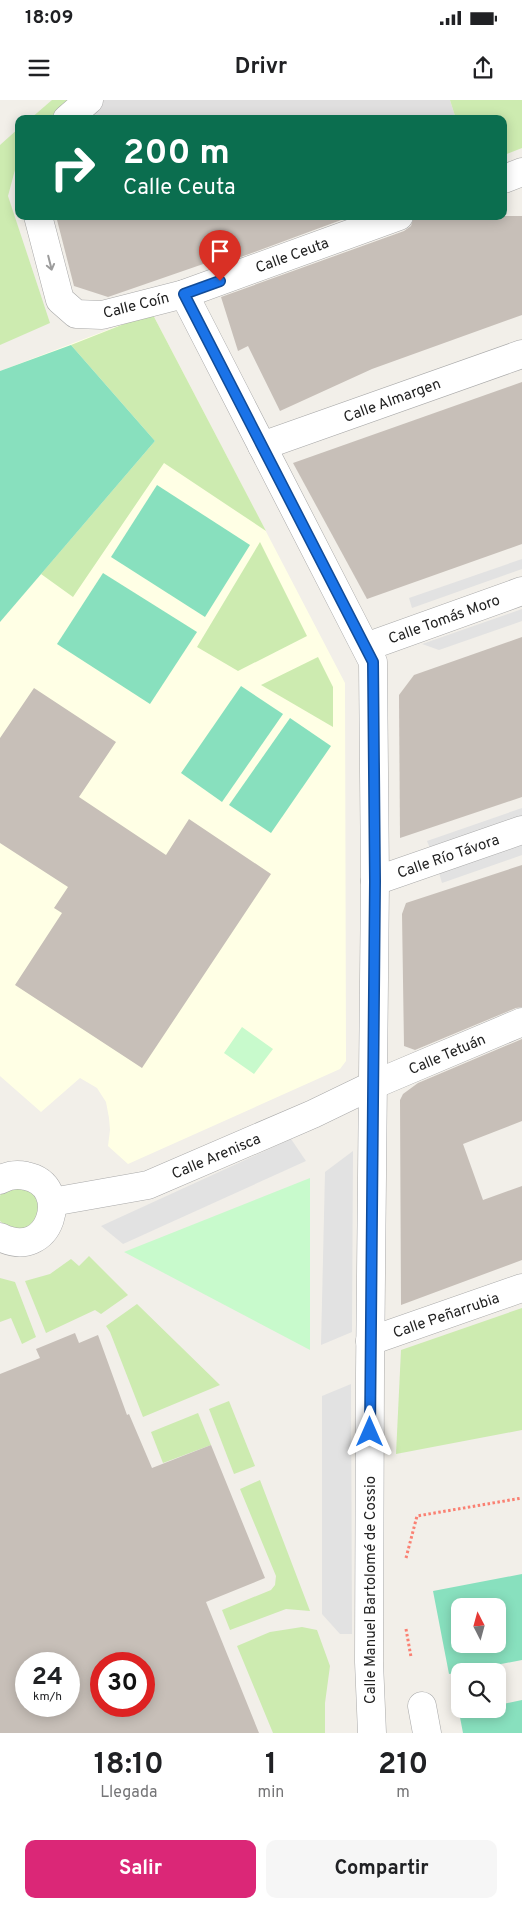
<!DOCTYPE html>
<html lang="es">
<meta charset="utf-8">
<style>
:root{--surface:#fff;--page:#f6f6f6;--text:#202124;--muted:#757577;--accent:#db2777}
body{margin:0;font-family:Overpass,sans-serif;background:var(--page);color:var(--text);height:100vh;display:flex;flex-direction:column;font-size:19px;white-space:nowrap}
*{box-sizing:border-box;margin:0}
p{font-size:16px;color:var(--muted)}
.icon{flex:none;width:28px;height:28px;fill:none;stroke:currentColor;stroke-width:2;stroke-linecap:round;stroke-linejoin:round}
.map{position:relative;height:1633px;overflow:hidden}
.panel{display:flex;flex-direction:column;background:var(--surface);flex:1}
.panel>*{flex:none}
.banner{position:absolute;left:15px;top:15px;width:492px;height:105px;border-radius:10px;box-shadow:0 2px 12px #0003;background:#0b6e4f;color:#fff;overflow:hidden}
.needle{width:32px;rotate:354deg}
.tools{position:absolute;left:451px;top:1498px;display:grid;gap:10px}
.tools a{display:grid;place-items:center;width:55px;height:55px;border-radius:10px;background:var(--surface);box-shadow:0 2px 12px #0003;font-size:25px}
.speed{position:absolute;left:15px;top:1552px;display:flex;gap:10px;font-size:25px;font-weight:700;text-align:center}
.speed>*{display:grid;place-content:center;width:65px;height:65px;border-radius:50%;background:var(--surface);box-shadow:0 2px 12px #0003;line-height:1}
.speed small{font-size:12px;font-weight:400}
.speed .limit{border:8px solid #d22;background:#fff;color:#111}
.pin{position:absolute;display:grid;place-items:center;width:42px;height:42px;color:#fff;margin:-51px -21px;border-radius:50% 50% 50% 0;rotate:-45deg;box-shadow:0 0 5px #0007}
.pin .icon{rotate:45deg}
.me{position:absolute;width:55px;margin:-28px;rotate:0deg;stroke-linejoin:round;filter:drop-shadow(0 0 4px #0008)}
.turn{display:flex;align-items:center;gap:18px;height:105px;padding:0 25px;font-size:22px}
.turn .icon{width:65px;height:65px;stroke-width:2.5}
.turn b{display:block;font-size:35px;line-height:42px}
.eta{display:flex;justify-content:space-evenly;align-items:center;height:85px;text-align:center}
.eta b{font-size:30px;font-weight:700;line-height:35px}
.primary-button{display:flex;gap:10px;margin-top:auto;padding:10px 25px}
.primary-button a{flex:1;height:58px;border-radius:10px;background:var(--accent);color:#fff;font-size:20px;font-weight:700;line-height:58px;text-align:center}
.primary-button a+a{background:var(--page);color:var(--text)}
.status{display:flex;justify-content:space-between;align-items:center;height:35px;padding:0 25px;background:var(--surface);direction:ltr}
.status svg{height:14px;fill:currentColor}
header{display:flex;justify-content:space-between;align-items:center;height:65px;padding:0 25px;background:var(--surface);font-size:22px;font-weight:700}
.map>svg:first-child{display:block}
.residential{fill:#e0dfdf}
.education{fill:#ffffe5}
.grass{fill:#cdebb0}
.park{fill:#c8facc}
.pitch{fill:#88e0be;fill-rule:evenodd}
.parking{fill:#e2e2e2}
.building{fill:#c7bfb8;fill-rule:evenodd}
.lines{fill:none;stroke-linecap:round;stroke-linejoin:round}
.minor-casing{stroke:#a9a9a9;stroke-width:29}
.path{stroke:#fa8072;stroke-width:3;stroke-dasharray:2.5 2.5;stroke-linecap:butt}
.minor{stroke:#fff;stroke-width:28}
.oneway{stroke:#9c9c9c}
.route-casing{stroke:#114b97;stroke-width:12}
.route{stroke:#1a73e8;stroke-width:9}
.labels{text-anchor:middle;stroke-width:4.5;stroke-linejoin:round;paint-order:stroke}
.street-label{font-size:15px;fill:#222;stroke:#fff}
</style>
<div class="status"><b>18:09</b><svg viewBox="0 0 49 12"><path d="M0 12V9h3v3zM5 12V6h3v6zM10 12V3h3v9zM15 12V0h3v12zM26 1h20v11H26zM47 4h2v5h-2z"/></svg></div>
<header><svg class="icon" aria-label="menu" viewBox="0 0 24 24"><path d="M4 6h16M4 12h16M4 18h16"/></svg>Drivr<svg class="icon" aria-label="share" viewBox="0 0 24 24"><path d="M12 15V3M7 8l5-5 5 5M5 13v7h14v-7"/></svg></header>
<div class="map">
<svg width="522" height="1633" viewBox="0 0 522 1633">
<rect width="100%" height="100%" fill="#f2efe9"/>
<polygon class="residential" points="104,0 450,0 456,19 81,19"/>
<polygon class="education" points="152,213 345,583 346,961 340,969 128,1064 108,1046 110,1030 109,1018 106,1002 97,988 80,978 41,1012 0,976 0,271"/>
<g class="grass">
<polygon points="52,0 70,0 48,19 30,19"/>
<polygon points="450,0 522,0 522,48 504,55 504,19 456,19"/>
<polygon points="19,28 19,55 8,96 50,223 0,245 0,45"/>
<polygon points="152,213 266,431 164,363 73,497 41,474 155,341 71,245"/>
<polygon points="260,442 307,536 238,571 197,547"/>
<polygon points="318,557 333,587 333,627 261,585"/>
<path d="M24,1086C27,1088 31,1090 34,1092C53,1111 26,1145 0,1121V1096L2,1092Z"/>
<polygon points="89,1156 128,1195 101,1214 95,1210 46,1233 25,1181 50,1174 71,1159 79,1166"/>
<polygon points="0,1178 15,1182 36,1237 22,1244 11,1218 0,1222"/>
<polygon points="137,1204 220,1285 143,1317 110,1232 106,1226"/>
<polygon points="522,1208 522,1330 396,1354 401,1250"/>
<polygon points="229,1301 255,1366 234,1374 209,1309"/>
<polygon points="198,1313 211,1345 163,1363 151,1332"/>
<polygon points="260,1380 310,1511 286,1509 230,1530 222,1510 271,1490 275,1485 276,1476 240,1389"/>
<polygon points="302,1527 317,1530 330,1566 325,1603 325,1633 273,1633 237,1546 270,1532"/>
</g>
<g class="park">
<polygon points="242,927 273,949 254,974 224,953"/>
<polygon points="310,1078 310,1250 124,1152"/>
</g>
<g class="pitch">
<polygon points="71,245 155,341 0,522 0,271"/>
<polygon points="157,385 250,445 205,517 111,457"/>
<polygon points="103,473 197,532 150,604 57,544"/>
<polygon points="241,586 283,614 222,702 181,673"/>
<polygon points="290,618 331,646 271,733 229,705"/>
<path d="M522,1474V1560L449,1574L433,1491ZM498,1506V1544H460V1506Z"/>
<polygon points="522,1600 522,1633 463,1633 459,1612 477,1609 498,1609 498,1605"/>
</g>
<g class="parking">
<polygon points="522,459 522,469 412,508 409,498"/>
<polygon points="522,509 522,521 439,550 422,544"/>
<polygon points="522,708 522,719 431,751 427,741"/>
<polygon points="522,744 522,755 442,783 439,773"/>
<polygon points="291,1039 306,1061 123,1144 101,1126"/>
<polygon points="353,1051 352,1232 321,1245 325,1072"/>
<polygon points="351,1284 352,1534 340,1534 322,1514 322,1296"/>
</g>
<g class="building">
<polygon points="56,116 352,116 211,168 209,162 108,197 74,186"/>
<polygon points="414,116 522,116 522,215 372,269 280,311 248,246 238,251 221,197 404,131 411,126"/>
<polygon points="522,282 522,444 367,499 293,363"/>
<polygon points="522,537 522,697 400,738 399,595 414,575"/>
<polygon points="34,588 116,642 79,697 166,755 189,719 271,774 142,968 15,885 62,813 54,808 68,787 0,743 0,638"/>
<polygon points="522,765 522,907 516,908 415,950 404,946 402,814 406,803"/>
<polygon points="522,939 522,1021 463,1044 483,1100 522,1086 522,1160 401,1205 400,1000 403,994 418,983"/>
<path d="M75,1233L79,1243L98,1235L127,1315L129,1314L152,1368L211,1345L265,1478L206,1502L259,1633H0V1274L40,1258L36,1249ZM26,1564H69V1606H26ZM101,1564H144V1606H101Z"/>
</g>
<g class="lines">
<g class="minor-casing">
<g id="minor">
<polyline points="67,19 89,0"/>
<polyline points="504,79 522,72"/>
<polyline points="38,116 60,200 76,214 102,215 184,194 399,116"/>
<polyline points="184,194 373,562 375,781 370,1274 369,1562 372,1633"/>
<polyline points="262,346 522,254"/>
<polyline points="366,547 522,491"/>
<polyline points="375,781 522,730"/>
<path d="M0,1080C8,1075 17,1074 26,1076C73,1085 51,1163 0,1137"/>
<polyline points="52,1102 148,1085 313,1014 373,985 522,922"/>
<polyline points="370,1241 522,1188"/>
<polyline points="422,1606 427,1633"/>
</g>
</g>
<g class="path">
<polyline points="406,1458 417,1416 522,1398"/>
<polyline points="406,1529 411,1557"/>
</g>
<use href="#minor" class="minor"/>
</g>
<defs><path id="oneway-shaft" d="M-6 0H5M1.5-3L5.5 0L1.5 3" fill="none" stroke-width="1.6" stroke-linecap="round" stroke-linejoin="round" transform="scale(1.25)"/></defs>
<use class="oneway" href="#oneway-shaft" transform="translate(50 163) rotate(76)"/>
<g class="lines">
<g class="route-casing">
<polyline id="route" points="220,181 184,194 373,562 375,781 370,1332"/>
</g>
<use href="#route" class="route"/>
</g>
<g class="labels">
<g class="street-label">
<text transform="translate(292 155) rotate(-20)" y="5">Calle Ceuta</text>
<text transform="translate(136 205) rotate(-14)" y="5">Calle Coín</text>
<text transform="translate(392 300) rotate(-20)" y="5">Calle Almargen</text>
<text transform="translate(444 519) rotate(-20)" y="5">Calle Tomás Moro</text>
<text transform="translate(448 756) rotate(-19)" y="5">Calle Río Távora</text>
<text transform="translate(447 954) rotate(-23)" y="5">Calle Tetuán</text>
<text transform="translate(216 1056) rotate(-23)" y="5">Calle Arenisca</text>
<text transform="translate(446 1215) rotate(-19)" y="5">Calle Peñarrubia</text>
<text transform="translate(370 1490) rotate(-90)" y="5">Calle Manuel Bartolomé de Cossio</text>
</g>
</g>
</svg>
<div class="tools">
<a><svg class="needle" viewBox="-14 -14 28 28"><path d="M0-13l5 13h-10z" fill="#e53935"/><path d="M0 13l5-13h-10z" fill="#757577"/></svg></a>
<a><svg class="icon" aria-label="search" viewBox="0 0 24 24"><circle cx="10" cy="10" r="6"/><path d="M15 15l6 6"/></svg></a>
</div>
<div class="speed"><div>24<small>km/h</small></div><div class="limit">30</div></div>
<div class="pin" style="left:220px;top:181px;background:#d93025"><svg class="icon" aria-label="arrive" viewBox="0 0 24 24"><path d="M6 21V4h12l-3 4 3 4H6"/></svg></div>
<svg class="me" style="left:370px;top:1332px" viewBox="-20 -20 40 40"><path d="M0-17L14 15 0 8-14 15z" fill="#1a73e8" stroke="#fff" stroke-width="4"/></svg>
<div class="banner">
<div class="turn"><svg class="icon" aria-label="right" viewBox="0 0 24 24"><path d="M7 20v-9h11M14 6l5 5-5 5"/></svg><div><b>200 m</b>Calle Ceuta</div></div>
</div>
</div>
<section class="panel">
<div class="eta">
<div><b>18:10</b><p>Llegada</p></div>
<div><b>1</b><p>min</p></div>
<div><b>210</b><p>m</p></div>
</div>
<div class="primary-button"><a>Salir</a><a>Compartir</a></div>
</section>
